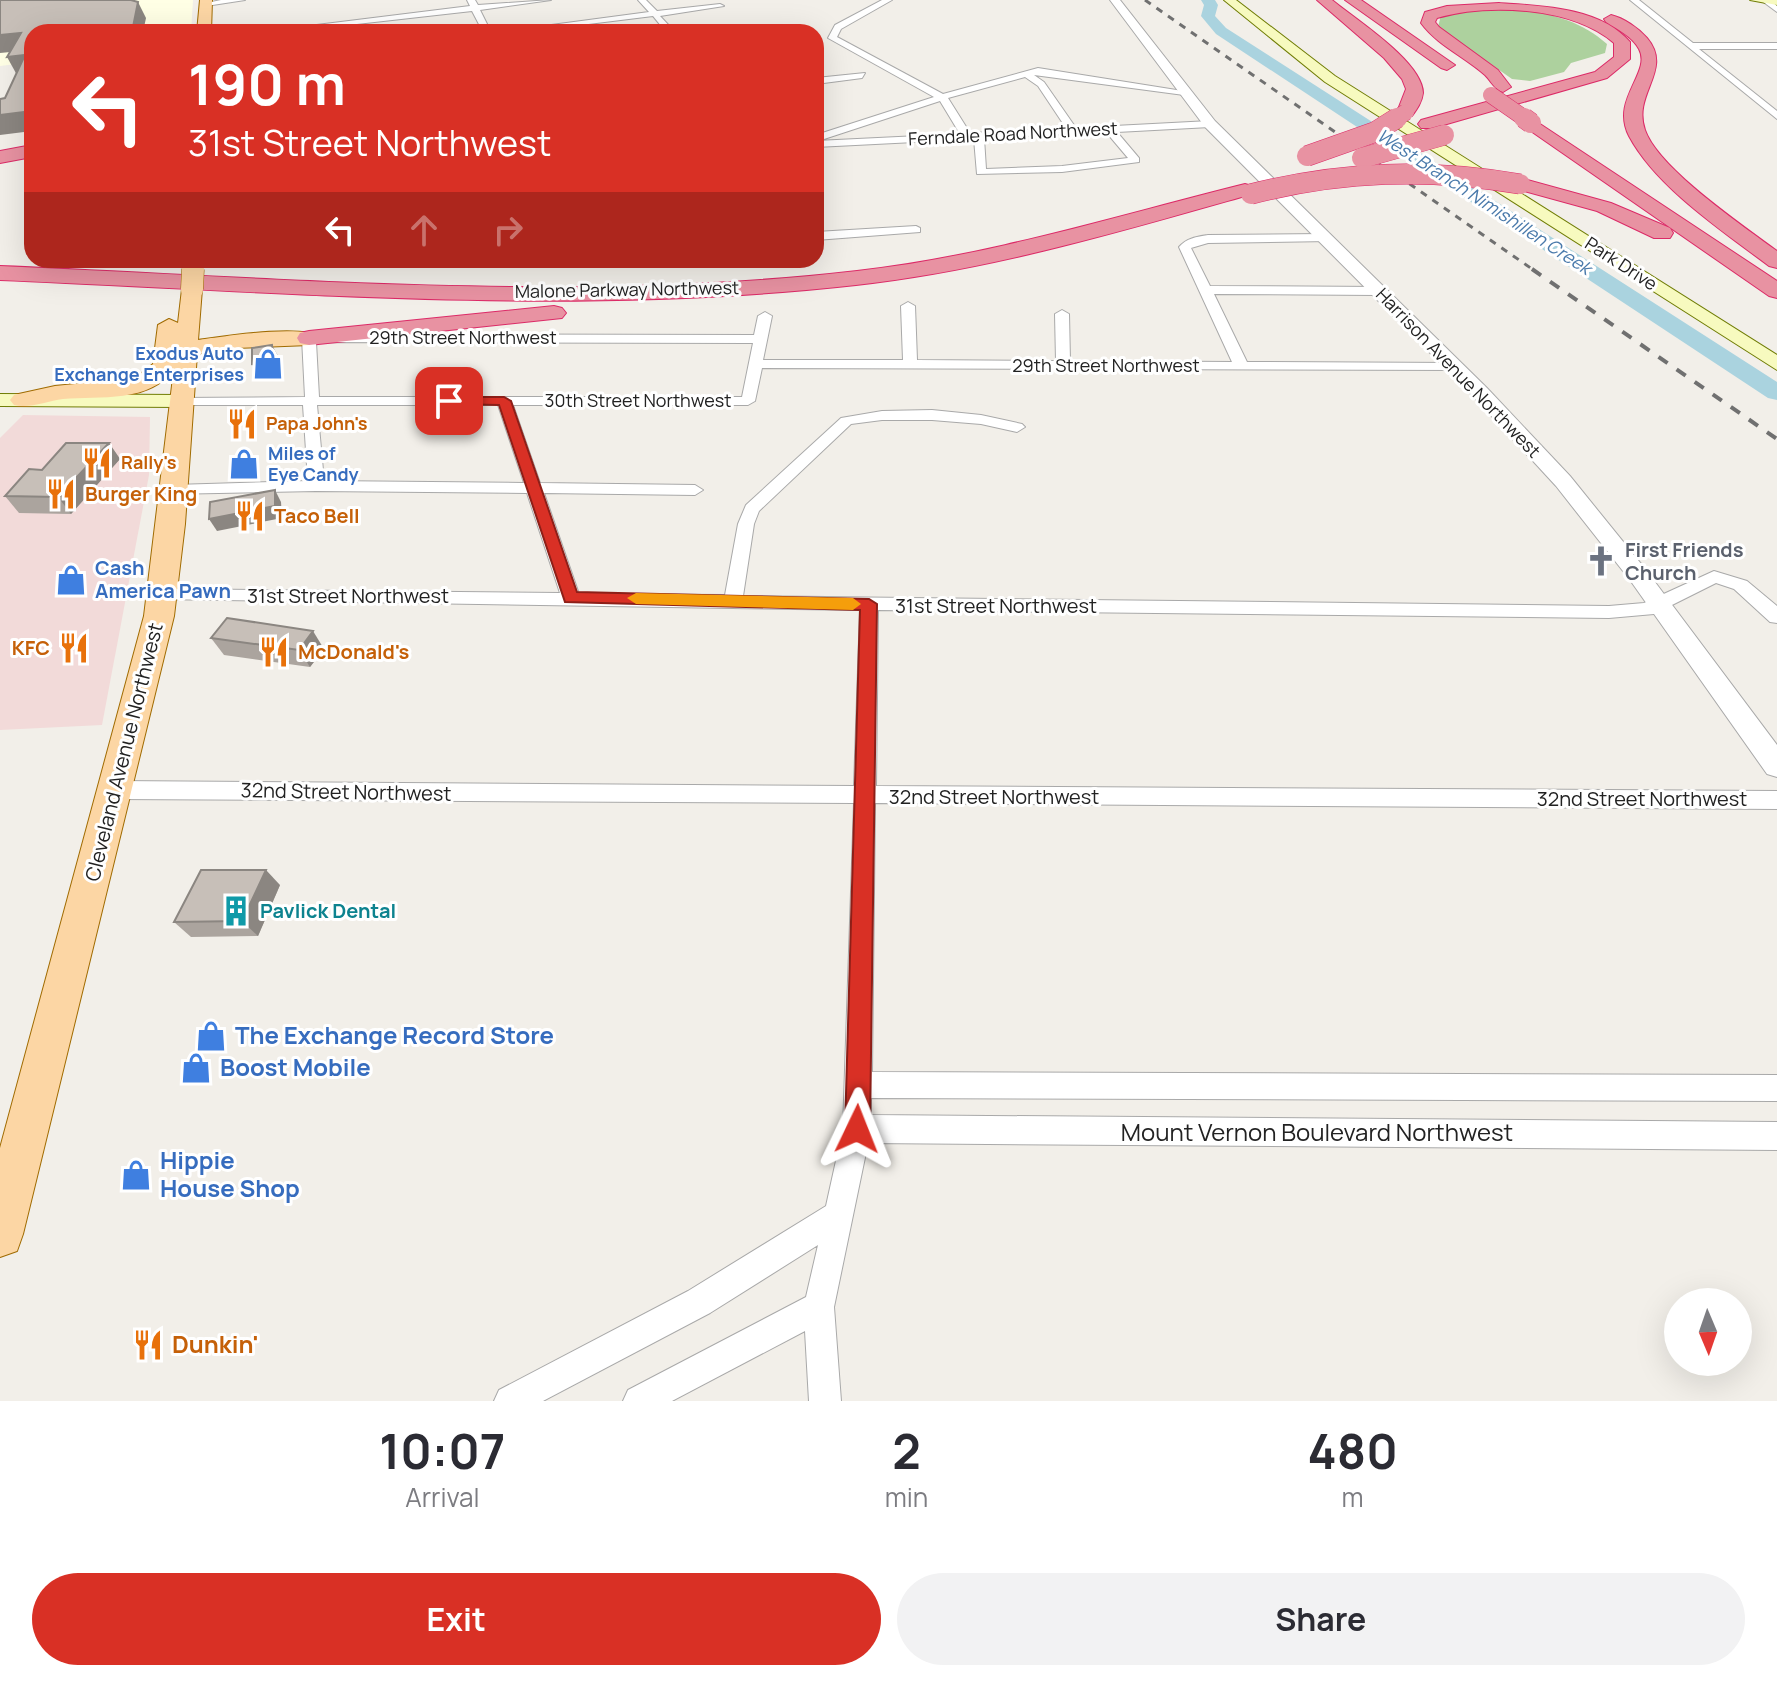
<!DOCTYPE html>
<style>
:root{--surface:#fff;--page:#f2f2f3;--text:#2b2b33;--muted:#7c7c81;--accent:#d93025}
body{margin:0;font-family:Manrope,sans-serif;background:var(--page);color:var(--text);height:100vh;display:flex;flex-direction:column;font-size:30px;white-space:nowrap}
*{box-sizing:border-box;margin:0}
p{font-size:26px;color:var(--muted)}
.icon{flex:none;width:44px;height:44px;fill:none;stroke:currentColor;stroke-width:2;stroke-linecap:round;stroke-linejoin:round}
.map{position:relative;height:1401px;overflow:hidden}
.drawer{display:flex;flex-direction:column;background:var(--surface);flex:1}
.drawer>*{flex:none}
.banner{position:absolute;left:24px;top:24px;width:800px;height:244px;border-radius:24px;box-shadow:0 8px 32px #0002;background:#d93025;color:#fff;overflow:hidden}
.needle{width:52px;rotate:178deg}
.fabs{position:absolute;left:1664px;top:1288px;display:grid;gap:16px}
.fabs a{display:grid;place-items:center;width:88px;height:88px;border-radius:50%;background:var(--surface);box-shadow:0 8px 32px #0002;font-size:40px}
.pin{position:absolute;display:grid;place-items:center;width:68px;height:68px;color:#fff;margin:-34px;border-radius:16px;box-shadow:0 4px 12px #0006}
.me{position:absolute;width:88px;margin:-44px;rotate:2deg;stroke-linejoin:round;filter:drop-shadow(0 0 6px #0008)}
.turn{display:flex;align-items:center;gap:28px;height:168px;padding:0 32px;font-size:36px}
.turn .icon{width:104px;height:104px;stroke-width:2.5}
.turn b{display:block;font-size:56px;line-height:68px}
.lanes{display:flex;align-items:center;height:76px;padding:0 32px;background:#0003;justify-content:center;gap:40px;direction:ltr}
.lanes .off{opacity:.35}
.eta{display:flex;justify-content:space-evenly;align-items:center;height:136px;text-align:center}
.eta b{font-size:48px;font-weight:700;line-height:56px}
.primary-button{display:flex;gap:16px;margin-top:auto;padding:16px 32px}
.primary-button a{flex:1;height:92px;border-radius:48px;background:var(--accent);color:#fff;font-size:32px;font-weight:700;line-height:92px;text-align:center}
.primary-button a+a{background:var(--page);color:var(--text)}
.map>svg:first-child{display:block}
.commercial{fill:#f2dad9}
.education{fill:#ffffe5}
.forest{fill:#add19e}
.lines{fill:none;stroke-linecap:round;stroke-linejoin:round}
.river{fill:#aad3df;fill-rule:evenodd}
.minor-casing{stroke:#a9a9a9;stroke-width:2}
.tertiary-casing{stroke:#a9a9a9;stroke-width:2}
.secondary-casing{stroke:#707d05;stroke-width:2}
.primary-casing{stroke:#a06b00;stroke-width:2}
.motorway-casing{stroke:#dc2a67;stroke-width:2}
.minor{fill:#fff;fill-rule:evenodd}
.tertiary{fill:#fff;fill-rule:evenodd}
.secondary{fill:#f7fabf;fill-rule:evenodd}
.primary{fill:#fcd6a4;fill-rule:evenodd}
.motorway{fill:#e892a2;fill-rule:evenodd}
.rail-far1{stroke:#707070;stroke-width:3;stroke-dasharray:7 7;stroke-linecap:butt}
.rail{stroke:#707070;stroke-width:4;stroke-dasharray:11 11;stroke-linecap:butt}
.primary-bridge-far1-casing{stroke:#a06b00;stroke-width:19;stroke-linecap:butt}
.primary-bridge-casing{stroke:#a06b00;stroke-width:23;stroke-linecap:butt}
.motorway-bridge-far1-casing{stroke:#dc2a67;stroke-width:17;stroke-linecap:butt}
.motorway-bridge-casing{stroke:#dc2a67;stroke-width:21;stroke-linecap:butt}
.primary-bridge-far1{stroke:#fcd6a4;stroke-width:18}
.primary-bridge{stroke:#fcd6a4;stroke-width:22}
.motorway-bridge-far1{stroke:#e892a2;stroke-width:16}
.motorway-bridge{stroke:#e892a2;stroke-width:20}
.wall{fill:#aba49e}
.shaded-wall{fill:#8b8681}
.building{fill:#c7bfb8;stroke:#8b8681;stroke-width:2}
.route{fill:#d93025;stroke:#8d1f18;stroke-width:2}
.slow{fill:#f59e0b}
.labels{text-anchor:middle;stroke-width:6;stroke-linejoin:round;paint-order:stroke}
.far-street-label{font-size:18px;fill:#222;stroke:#fff}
.far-water-label{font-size:18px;font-style:italic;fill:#4a7aab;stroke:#fff}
.far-shop-label{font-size:18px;font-weight:bold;fill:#366cbe;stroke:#fff;text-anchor:end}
.far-food-label{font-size:18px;font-weight:bold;fill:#c56008;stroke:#fff;text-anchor:start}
.food-label{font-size:20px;font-weight:bold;fill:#c56008;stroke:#fff;text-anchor:start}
.worship-label{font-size:20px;font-weight:bold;fill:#5b616d;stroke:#fff;text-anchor:start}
.shop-label{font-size:20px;font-weight:bold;fill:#366cbe;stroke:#fff;text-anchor:start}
.street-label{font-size:20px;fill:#222;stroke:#fff}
.culture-label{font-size:20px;font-weight:bold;fill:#0d838f;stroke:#fff;text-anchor:start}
.near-shop-label{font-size:24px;font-weight:bold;fill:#366cbe;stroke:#fff;text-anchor:start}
.near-street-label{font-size:24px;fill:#222;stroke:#fff}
.near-food-label{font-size:24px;font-weight:bold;fill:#c56008;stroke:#fff;text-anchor:start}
</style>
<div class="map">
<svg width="1777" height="1401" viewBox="0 0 1777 1401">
<rect width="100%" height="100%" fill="#f2efe9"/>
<polygon class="commercial" points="23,415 150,417 149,475 102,725 0,730 0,438"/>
<polygon class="education" points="129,0 193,0 191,32 32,32 32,62 0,66 0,13"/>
<path class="forest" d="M1459,8C1510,9 1566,7 1607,44L1605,53L1571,63L1564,72L1530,81L1512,79L1438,27L1441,15Z"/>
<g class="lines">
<polygon class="river" points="1201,0 1215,0 1218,5 1215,16 1226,28 1777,382 1777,400 1768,398 1216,34 1201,16 1204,5"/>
<g class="minor-casing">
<g id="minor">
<polygon points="221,0 245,0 206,6 202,4"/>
<polygon points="467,0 475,0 478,5 551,0 480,10 491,32 483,32 472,11 286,32 260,32 470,6"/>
<polygon points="638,0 646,0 657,11 720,4 724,6 660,16 675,32 666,32 653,16 524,32 499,32 649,12"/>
<path d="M882,0H892L841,29L837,37L943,94L1038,68L1189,92L1184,95L1034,75L1044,82L1076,128L1210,121L1215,124L1210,127L1117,132L1139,158V162L1062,172L977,174L974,139L816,147V141L960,134L940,101L824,139H816V135L934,97L828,38L835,25ZM1025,77L1038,86L1066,128L970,133L948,98ZM1106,132L1128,158L1062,166L986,169L984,138Z"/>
<polygon points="1630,0 1639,0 1693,43 1777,43 1777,49 1699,49 1777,111 1777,119"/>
<polygon points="1770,0 1777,6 1777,12 1762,1"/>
<polygon points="865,73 862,78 816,84 816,78"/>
<polygon points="916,226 920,228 920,232 816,240 816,232"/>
<path d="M1325,234L1331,238L1329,241L1208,243L1191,248L1210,286L1378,287L1384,291L1378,295L1214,294L1247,362L1456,363L1461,364V370L762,368L755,401L748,405H513L540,483L695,485L703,490L695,495L544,493L579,594L725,595L738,524L746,505L841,418L882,411L932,410L981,415L1022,424L1025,427L1017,432L981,424L932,420H882L851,424L759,511L754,524L743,596L1609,606L1644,603L1714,571L1747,581L1777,606V623L1770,622L1734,589L1716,583L1654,614L1609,618L878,610L876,786L1777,791V809L875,803L872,1072L1777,1075V1101L871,1098V1115L1777,1122V1150L868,1143L834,1307L841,1401H809L805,1331L672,1401H623L628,1390L806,1297L818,1245L710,1313L543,1401H494L499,1390L688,1291L826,1206L843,1129L854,803L115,799L107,796L104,790L107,784L115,781L854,786L860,610L157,599L154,595L157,591L163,589L560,593L527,493L316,491L168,494L166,490L174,485L308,481L303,405H182L177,404V398L305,397L302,338L309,334L754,335L758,316L765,312L772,316L763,360H903L901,306L908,302L915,306L917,360L1056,361L1055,314L1062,310L1069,314L1070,361L1232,362L1179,247C1187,238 1196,237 1208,235ZM316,342L753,343L742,397H319ZM317,405H498L524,483L324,481Z"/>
</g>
</g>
<g class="tertiary-casing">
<polygon id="tertiary" points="1110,0 1120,0 1215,121 1487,388 1570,476 1646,570 1777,745 1777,777 1767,774 1630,580 1556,486 1473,396 1205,127"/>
</g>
<g class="secondary-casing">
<g id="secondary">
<polygon points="1224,0 1236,0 1335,76 1777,355 1777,370 1325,82"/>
<polygon points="1750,0 1777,0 1777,5"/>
<polygon points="0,394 182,395 192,401 182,407 0,406"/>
</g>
</g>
<g class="primary-casing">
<g id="primary">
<polygon points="200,0 212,0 211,32 197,32"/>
<path d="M192,283L202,289L198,340C220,337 307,323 320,338L309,345L235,348L197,354L185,524L174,616L23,1234L17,1251L0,1257V1148L144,616L174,369C150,403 100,396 63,399C47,401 29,409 14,405L10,400L14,395L55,386L135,378L153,364L158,325L169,319L178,323L182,289Z"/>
</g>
</g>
<g class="motorway-casing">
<g id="motorway">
<path d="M1317,0H1332C1355,19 1423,62 1423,93C1422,102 1417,109 1412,116H1400L1397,112L1406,89L1402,79L1384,58Z"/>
<polygon points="1345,0 1361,0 1455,65 1447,70 1441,68"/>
<path d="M1499,3C1541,6 1600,7 1630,42V59L1607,78L1433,128H1421L1418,124L1421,120L1595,72L1614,57V43C1572,7 1489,3 1437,18L1435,22L1439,27L1498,70L1511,87L1503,92C1494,89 1492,82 1485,75C1465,57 1437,45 1421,23L1425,12L1447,6Z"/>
<path d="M1611,15C1624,18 1638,28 1647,38C1674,70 1632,93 1645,130C1658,168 1743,226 1777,251V268L1769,266C1724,232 1656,187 1629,136C1610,99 1652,73 1639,49C1633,37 1617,29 1606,22L1604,19Z"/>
<polygon points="1531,118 1777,281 1777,298 1769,296 1525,127 1522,123 1525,119"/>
<polygon points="32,145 32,157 0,163 0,151"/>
<polygon points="1520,178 1611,203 1670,228 1673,233 1670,238 1654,238 1597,211 1513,188 1510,184"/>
<path d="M1245,184L1252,186L1255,190L1252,194C1122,231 991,270 856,285C572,317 285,292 0,280V266C285,278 573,304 857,271C990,256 1116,216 1245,184Z"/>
<polygon points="554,306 562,308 566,313 562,318 309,345 300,343 297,338 300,333 309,331"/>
</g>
</g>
<use href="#minor" class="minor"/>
<use href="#tertiary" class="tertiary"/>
<use href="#secondary" class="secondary"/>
<use href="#primary" class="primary"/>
<use href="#motorway" class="motorway"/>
<polyline class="rail-far1" points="1145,0 1535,271"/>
<polyline class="rail" points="1532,269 1777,439"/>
<g class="primary-bridge-far1-casing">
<polyline id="primary-bridge-far1" points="193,271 193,260"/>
</g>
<g class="primary-bridge-casing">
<polyline id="primary-bridge" points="192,289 193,269"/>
</g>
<g class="motorway-bridge-far1-casing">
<g id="motorway-bridge-far1">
<polyline points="1491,95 1527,120"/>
<polyline points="1394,120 1406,112"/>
</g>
</g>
<g class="motorway-bridge-casing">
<g id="motorway-bridge">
<polyline points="1524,118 1531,123"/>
<polyline points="1307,156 1375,132 1397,118"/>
<polyline points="1362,158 1444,135"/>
<path d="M1251,194C1342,171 1427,168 1520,184"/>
</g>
</g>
<use href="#primary-bridge-far1" class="primary-bridge-far1"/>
<use href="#primary-bridge" class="primary-bridge"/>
<use href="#motorway-bridge-far1" class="motorway-bridge-far1"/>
<use href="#motorway-bridge" class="motorway-bridge"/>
</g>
<g class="wall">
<polygon points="109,443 120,459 71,514 19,513 5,496 42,470"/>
<polygon points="211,638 324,649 310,667 224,655"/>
<polygon points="280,885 258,936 191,937 174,922"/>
</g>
<g class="shaded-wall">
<polygon points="138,2 146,18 143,32 132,32"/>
<polygon points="21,33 31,50 0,53 0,35"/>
<polygon points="25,55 17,75 7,57"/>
<polygon points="32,111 32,131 0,135 0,115"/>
<polygon points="272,345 278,356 279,371 258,375 252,364"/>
<polygon points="109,443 120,459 71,514 58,497"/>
<polygon points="275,490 281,502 282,518 217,531 209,519"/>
<polygon points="313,631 324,649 310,667 299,650"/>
<polygon points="266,870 280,885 258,936 242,921"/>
</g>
<g class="building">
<polygon points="0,0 131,0 138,2 132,32 32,32 32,111 0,115 0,99 5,98 25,55 7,57 21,33 0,35"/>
<polygon points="272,345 273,360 252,364 252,348"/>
<polygon points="66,443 109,443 58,497 5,496 29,469 42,470"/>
<polygon points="275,490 275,506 209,519 210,502"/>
<polygon points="227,618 313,631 299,650 211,638"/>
<polygon points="201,870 266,870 242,921 174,922"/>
</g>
<polygon class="route" points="449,397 504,397 511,401 577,592 869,599 877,604 870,1129 866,1138 857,1142 848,1138 845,1129 860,610 565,602 499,405 444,404 444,399"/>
<polygon class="slow" points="636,593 853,598 861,604 853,610 636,604 627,598"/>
<defs>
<g id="shop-bare" transform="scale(2.4)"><path d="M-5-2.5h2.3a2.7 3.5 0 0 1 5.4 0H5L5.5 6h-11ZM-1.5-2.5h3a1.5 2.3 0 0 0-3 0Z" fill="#3f7fe0" stroke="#fff" stroke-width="2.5" paint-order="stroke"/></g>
<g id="restaurant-bare" transform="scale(2.4)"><path d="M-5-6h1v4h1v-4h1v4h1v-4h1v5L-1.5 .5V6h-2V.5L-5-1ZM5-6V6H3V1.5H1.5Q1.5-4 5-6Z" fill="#e8710a" stroke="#fff" stroke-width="2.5" paint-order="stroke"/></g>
<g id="church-bare" transform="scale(2.4)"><path d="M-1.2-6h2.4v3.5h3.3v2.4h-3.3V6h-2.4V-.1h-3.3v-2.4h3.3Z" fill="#6b7280" stroke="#fff" stroke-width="2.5" paint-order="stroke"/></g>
<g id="building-bare" transform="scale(2.4)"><path d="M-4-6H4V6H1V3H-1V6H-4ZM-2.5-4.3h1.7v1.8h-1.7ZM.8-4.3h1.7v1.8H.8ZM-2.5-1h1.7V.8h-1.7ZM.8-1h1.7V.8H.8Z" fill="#0f9aa8" stroke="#fff" stroke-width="2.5" paint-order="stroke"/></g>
</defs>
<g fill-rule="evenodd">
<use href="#shop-bare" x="268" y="364"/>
<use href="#restaurant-bare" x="242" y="424"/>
<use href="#restaurant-bare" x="97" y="463"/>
<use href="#shop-bare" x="244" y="464"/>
<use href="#restaurant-bare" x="61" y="494"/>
<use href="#restaurant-bare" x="250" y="516"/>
<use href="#church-bare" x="1601" y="561"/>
<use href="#shop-bare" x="71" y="580"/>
<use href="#restaurant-bare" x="74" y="648"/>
<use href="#restaurant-bare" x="274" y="652"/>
<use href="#building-bare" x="236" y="911"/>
<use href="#shop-bare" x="211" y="1036"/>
<use href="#shop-bare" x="196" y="1068"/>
<use href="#shop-bare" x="136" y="1175"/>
<use href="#restaurant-bare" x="148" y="1345"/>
</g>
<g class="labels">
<g class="far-street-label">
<text transform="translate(1013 134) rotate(-3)" y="6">Ferndale Road Northwest</text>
<text transform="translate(1621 264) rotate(33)" y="6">Park Drive</text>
<text transform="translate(627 290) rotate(-1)" y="6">Malone Parkway Northwest</text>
<text x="463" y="344">29th Street Northwest</text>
<text x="1106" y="372">29th Street Northwest</text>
<text transform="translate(1458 373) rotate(46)" y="6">Harrison Avenue Northwest</text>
<text x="638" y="407">30th Street Northwest</text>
</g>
<g class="far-water-label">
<text transform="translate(1484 202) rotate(33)" y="6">West Branch Nimishillen Creek</text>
</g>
<g class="far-shop-label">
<text x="244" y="360">Exodus Auto<tspan x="244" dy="21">Exchange Enterprises</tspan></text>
<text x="268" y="460" text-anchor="start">Miles of<tspan x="268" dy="21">Eye Candy</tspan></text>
</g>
<g class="far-food-label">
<text x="266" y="430">Papa John's</text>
<text x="121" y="469">Rally's</text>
</g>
<g class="food-label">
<text x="85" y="501">Burger King</text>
<text x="274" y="523">Taco Bell</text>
<text x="50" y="655" text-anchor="end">KFC</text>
<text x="298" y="659">McDonald's</text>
</g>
<g class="worship-label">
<text x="1625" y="557">First Friends<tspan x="1625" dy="23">Church</tspan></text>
</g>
<g class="shop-label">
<text x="95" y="575">Cash<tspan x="95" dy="23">America Pawn</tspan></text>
</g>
<g class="street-label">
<text x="348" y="603">31st Street Northwest</text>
<text x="996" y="613">31st Street Northwest</text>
<text transform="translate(124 752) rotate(-76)" y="7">Cleveland Avenue Northwest</text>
<text transform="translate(346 792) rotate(1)" y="7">32nd Street Northwest</text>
<text x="994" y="804">32nd Street Northwest</text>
<text x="1642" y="806">32nd Street Northwest</text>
</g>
<g class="culture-label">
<text x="260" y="918">Pavlick Dental</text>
</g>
<g class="near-shop-label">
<text x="235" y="1044">The Exchange Record Store</text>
<text x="220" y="1076">Boost Mobile</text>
<text x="160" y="1169">Hippie<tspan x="160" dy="28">House Shop</tspan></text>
</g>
<g class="near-street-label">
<text x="1317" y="1141">Mount Vernon Boulevard Northwest</text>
</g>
<g class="near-food-label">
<text x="172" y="1353">Dunkin'</text>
</g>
</g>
</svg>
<div class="fabs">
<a><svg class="needle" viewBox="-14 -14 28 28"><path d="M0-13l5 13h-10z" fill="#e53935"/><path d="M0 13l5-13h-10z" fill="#7c7c81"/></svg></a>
</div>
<div class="pin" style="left:449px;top:401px;background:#d93025"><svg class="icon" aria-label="arrive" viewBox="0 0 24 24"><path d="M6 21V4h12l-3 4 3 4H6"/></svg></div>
<svg class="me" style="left:857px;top:1129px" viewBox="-20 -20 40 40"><path d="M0-17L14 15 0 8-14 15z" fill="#d93025" stroke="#fff" stroke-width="4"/></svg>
<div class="banner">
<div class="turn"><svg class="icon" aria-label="left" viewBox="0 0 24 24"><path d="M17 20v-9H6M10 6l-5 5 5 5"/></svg><div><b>190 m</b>31st Street Northwest</div></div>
<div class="lanes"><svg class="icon" aria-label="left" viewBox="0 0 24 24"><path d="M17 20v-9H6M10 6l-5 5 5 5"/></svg><svg class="icon off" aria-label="ahead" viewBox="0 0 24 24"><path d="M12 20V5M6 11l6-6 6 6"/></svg><svg class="icon off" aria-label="right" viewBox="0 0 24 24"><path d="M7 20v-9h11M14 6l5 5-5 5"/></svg></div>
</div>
</div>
<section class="drawer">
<div class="eta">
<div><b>10:07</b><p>Arrival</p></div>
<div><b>2</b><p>min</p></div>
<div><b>480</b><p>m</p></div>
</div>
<div class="primary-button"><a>Exit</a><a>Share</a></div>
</section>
